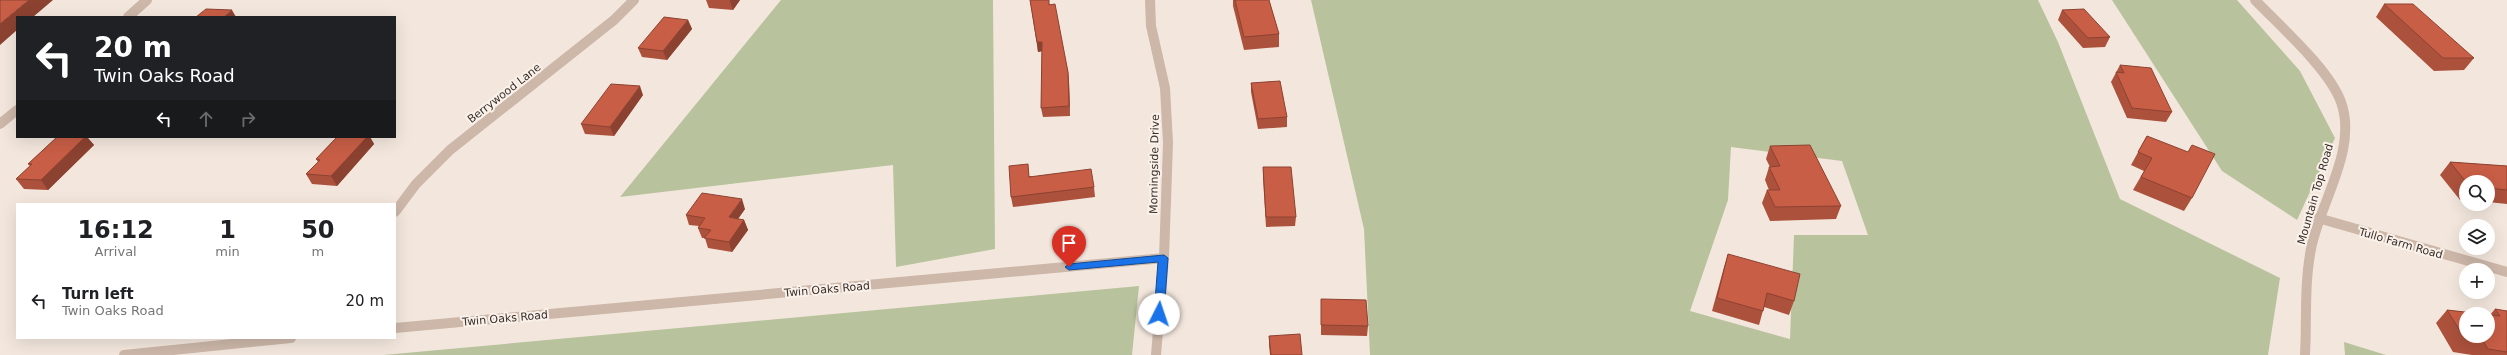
<!DOCTYPE html>
<meta charset="utf-8">
<style>
:root{--surface:#fff;--page:#f2f2f2;--text:#202124;--muted:#757577}
body{margin:0;font-family:"DejaVu Sans",sans-serif;background:var(--page);color:var(--text);height:100vh;display:flex;flex-direction:column;font-size:15px;white-space:nowrap}
*{box-sizing:border-box;margin:0}
p{font-size:13px;color:var(--muted)}
.icon{flex:none;width:22px;height:22px;fill:none;stroke:currentColor;stroke-width:2;stroke-linecap:round;stroke-linejoin:round}
.map{position:relative;flex:1;overflow:hidden}
.panel{position:absolute;left:16px;top:203px;width:380px;height:136px;display:flex;flex-direction:column;background:var(--surface);border-radius:0px;box-shadow:0 4px 16px #0002}
.panel>*{flex:none}
.hud{position:absolute;left:16px;top:16px;width:380px;height:122px;border-radius:0px;box-shadow:0 4px 16px #0002;background:#202124;color:#fff;overflow:hidden}
.buttons{position:absolute;left:2459px;top:175px;display:grid;gap:8px}
.buttons a{display:grid;place-items:center;width:36px;height:36px;border-radius:50%;background:var(--surface);box-shadow:0 4px 16px #0002;font-size:20px}
.pin{position:absolute;display:grid;place-items:center;width:34px;height:34px;color:#fff;margin:-41px -17px;border-radius:50% 50% 50% 0;rotate:-45deg;box-shadow:0 0 4px #0007}
.pin .icon{rotate:45deg}
.me{position:absolute;width:44px;margin:-22px;rotate:4deg;stroke-linejoin:round;filter:drop-shadow(0 0 3px #0008)}
.turn{display:flex;align-items:center;gap:14px;height:84px;padding:0 12px;font-size:18px}
.turn .icon{width:52px;height:52px;stroke-width:2.5}
.turn b{display:block;font-size:28px;line-height:34px}
.lanes{display:flex;align-items:center;height:38px;padding:0 12px;background:#0003;justify-content:center;gap:20px;direction:ltr}
.lanes .off{opacity:.35}
.eta{display:flex;justify-content:space-evenly;align-items:center;height:68px;text-align:center}
.eta b{font-size:24px;font-weight:800;line-height:28px}
ul{padding:0;list-style:none}
li{display:flex;align-items:center;gap:12px;height:60px;padding:0 12px}
li div{flex:1}
li b{display:block;font-size:15px}
li em{font-style:normal}
.map>svg:first-child{display:block}
.green{fill:#b8c39d;fill-rule:evenodd}
.lines{fill:none;stroke-linecap:round;stroke-linejoin:round}
.minor{stroke:#ccb7a9;stroke-width:10}
.tertiary{stroke:#ccb7a9;stroke-width:10}
.wall{fill:#ac513c}
.shaded-wall{fill:#8c4231}
.building{fill:#c85e46;stroke:#8c4231}
.route{fill:#1a73e8;stroke:#114b97}
.labels{text-anchor:middle;stroke-width:4;stroke-linejoin:round;paint-order:stroke}
.street-label{font-size:11px;fill:#382d29;stroke:#faf2ea}
</style>
<div class="map">
<svg width="2507" height="355" viewBox="0 0 2507 355">
<rect width="100%" height="100%" fill="#f3e7dd"/>
<g class="green">
<polygon points="781,0 993,0 995,249 896,267 893,165 620,197"/>
<path d="M1311,0H2038L2058,42L2120,199L2280,278L2268,355H1370L1364,229ZM1731,147L1842,161L1868,235H1794L1790,339L1690,311L1728,200Z"/>
<polygon points="2112,0 2237,0 2300,71 2335,138 2297,220 2222,171"/>
<polygon points="1139,286 1132,355 383,355"/>
<polygon points="2344,342 2386,355 2345,355"/>
</g>
<g class="lines">
<g class="minor">
<polyline points="1150,0 1151,26 1165,88 1168,143 1164,258 1156,355"/>
<path d="M2255,0C2280,26 2329,69 2341,102C2358,150 2320,202 2311,249C2304,284 2307,320 2305,355"/>
<polyline points="395,212 416,184 450,150 614,20 634,0"/>
<polyline points="2318,218 2507,272"/>
<polyline points="395,328 1164,258"/>
<polyline points="124,355 291,338"/>
</g>
<g class="tertiary">
<polyline points="128,17 147,0"/>
<polyline points="0,124 17,110"/>
</g>
</g>
<g class="wall">
<polygon points="706,0 740,0 733,10 709,8"/>
<polygon points="1030,0 1050,4 1068,72 1069,81 1070,116 1043,117 1041,108 1042,51 1038,52"/>
<polygon points="1233,0 1269,0 1279,34 1279,47 1244,50 1233,6"/>
<polygon points="2384,4 2474,58 2464,70 2434,71 2376,17"/>
<polygon points="2062,10 2110,37 2105,47 2083,48 2058,20"/>
<polygon points="688,20 692,29 667,60 642,57 638,48"/>
<polygon points="2120,65 2172,112 2166,122 2127,118 2111,82"/>
<polygon points="1251,83 1287,117 1287,127 1258,129 1251,92"/>
<polygon points="643,95 614,136 585,134 581,124"/>
<polygon points="2147,136 2192,198 2184,211 2133,190 2144,171 2131,165"/>
<polygon points="57,137 87,137 94,145 48,190 24,189 16,179 30,166 28,164"/>
<polygon points="337,137 370,137 374,144 337,186 312,184 306,174 318,162 316,159"/>
<polygon points="1770,146 1841,206 1836,219 1770,221 1762,203 1767,190 1769,190 1765,180 1769,167 1770,167 1766,159"/>
<polygon points="2450,162 2507,166 2507,204 2488,202 2488,182 2466,182 2466,201 2460,200 2440,175"/>
<polygon points="1263,167 1296,217 1295,226 1266,227 1263,177"/>
<polygon points="1029,176 1094,187 1095,197 1013,207 1011,197"/>
<polygon points="745,209 738,219 744,220 748,230 732,252 708,248 705,238 702,238 698,228 699,226 689,225 686,215"/>
<polygon points="1728,254 1794,301 1789,315 1764,307 1759,325 1712,311 1724,267"/>
<polygon points="1321,299 1368,326 1367,336 1321,335"/>
<polygon points="2495,309 2507,311 2507,355 2472,355 2453,352 2436,323 2447,310 2490,315"/>
<polygon points="1269,336 1302,355 1270,355 1269,345"/>
</g>
<g class="shaded-wall">
<polygon points="29,0 53,0 33,17 17,17 17,30 0,45 0,24"/>
<polygon points="730,0 740,0 733,10 730,1"/>
<polygon points="232,10 236,17 224,17"/>
<polygon points="688,20 692,29 667,60 663,51"/>
<polygon points="1037,42 1042,42 1043,51 1038,52"/>
<polygon points="1068,72 1069,81 1070,116 1069,106"/>
<polygon points="640,86 643,95 614,136 610,127"/>
<polygon points="85,137 87,137 94,145 48,190 41,180"/>
<polygon points="367,137 370,137 374,144 337,186 331,176"/>
<polygon points="742,199 745,209 732,227 729,217"/>
<polygon points="744,220 748,230 732,252 729,242"/>
</g>
<g class="building">
<polygon points="0,0 29,0 0,24"/>
<polygon points="1030,0 1049,0 1049,5 1055,4 1068,72 1069,106 1041,108 1042,42 1037,42"/>
<polygon points="1235,0 1269,0 1279,34 1244,37"/>
<polygon points="2384,4 2413,4 2474,58 2443,58"/>
<polygon points="206,9 232,10 224,17 196,17"/>
<polygon points="2084,9 2110,37 2088,38 2062,10"/>
<polygon points="664,17 688,20 663,51 638,48"/>
<polygon points="2120,65 2151,68 2172,112 2132,108 2116,72 2124,73"/>
<polygon points="1280,81 1287,117 1258,119 1251,83"/>
<polygon points="611,84 640,86 610,127 581,124"/>
<polygon points="2147,136 2188,152 2192,145 2215,154 2192,198 2141,177 2152,158 2138,152"/>
<polygon points="57,137 85,137 41,180 16,179 32,164 28,164"/>
<polygon points="337,137 367,137 331,176 306,174 320,160 316,159"/>
<polygon points="1810,145 1841,206 1775,207 1767,190 1780,190 1769,167 1780,166 1770,146"/>
<polygon points="2450,162 2507,166 2507,190 2488,188 2488,182 2466,182"/>
<polygon points="1028,164 1029,177 1091,169 1094,187 1011,197 1009,166"/>
<polygon points="1263,167 1291,167 1296,217 1266,217"/>
<polygon points="702,193 742,199 729,217 744,220 729,242 704,238 711,230 698,228 705,218 686,215"/>
<polygon points="1728,254 1800,274 1794,301 1767,293 1763,311 1717,298"/>
<polygon points="1321,299 1366,300 1368,326 1321,325"/>
<polygon points="2495,309 2507,311 2507,352 2488,349 2483,341 2465,339 2447,310 2482,314 2466,314 2466,336 2488,336 2488,315 2500,316"/>
<polygon points="1300,334 1302,355 1271,355 1269,336"/>
</g>
<polygon class="route" points="1164,255 1168,258 1164,314 1159,317 1154,314 1158,262 1069,270 1065,267 1069,264"/>
<g class="labels">
<g class="street-label">
<text transform="translate(504 93) rotate(-38)" y="4">Berrywood Lane</text>
<text transform="translate(1154 164) rotate(-89)" y="4">Morningside Drive</text>
<text transform="translate(2315 194) rotate(-74)" y="4">Mountain Top Road</text>
<text transform="translate(2401 243) rotate(16)" y="4">Tullo Farm Road</text>
<text transform="translate(827 289) rotate(-5)" y="4">Twin Oaks Road</text>
<text transform="translate(505 318) rotate(-5)" y="4">Twin Oaks Road</text>
</g>
</g>
</svg>
<div class="buttons">
<a><svg class="icon" aria-label="search" viewBox="0 0 24 24"><circle cx="10" cy="10" r="6"/><path d="M15 15l6 6"/></svg></a>
<a><svg class="icon" aria-label="layers" viewBox="0 0 24 24"><path d="M12 4l9 5-9 5-9-5zM3 14l9 5 9-5"/></svg></a>
<a>+</a>
<a>−</a>
</div>
<div class="pin" style="left:1069px;top:267px;background:#d93025"><svg class="icon" aria-label="arrive" viewBox="0 0 24 24"><path d="M6 21V4h12l-3 4 3 4H6"/></svg></div>
<svg class="me" style="left:1159px;top:314px" viewBox="-20 -20 40 40"><circle r="19" fill="#fff"/><path d="M0-13L10 11 0 6-10 11z" fill="#1a73e8"/></svg>
<div class="hud">
<div class="turn"><svg class="icon" aria-label="left" viewBox="0 0 24 24"><path d="M17 20v-9H6M10 6l-5 5 5 5"/></svg><div><b>20 m</b>Twin Oaks Road</div></div>
<div class="lanes"><svg class="icon" aria-label="left" viewBox="0 0 24 24"><path d="M17 20v-9H6M10 6l-5 5 5 5"/></svg><svg class="icon off" aria-label="ahead" viewBox="0 0 24 24"><path d="M12 20V5M6 11l6-6 6 6"/></svg><svg class="icon off" aria-label="right" viewBox="0 0 24 24"><path d="M7 20v-9h11M14 6l5 5-5 5"/></svg></div>
</div>
<section class="panel">
<div class="eta">
<div><b>16:12</b><p>Arrival</p></div>
<div><b>1</b><p>min</p></div>
<div><b>50</b><p>m</p></div>
</div>
<ul>
<li><svg class="icon" aria-label="left" viewBox="0 0 24 24"><path d="M17 20v-9H6M10 6l-5 5 5 5"/></svg><div><b>Turn left</b><p>Twin Oaks Road</p></div><em>20 m</em></li>
</ul>
</section>
</div>
